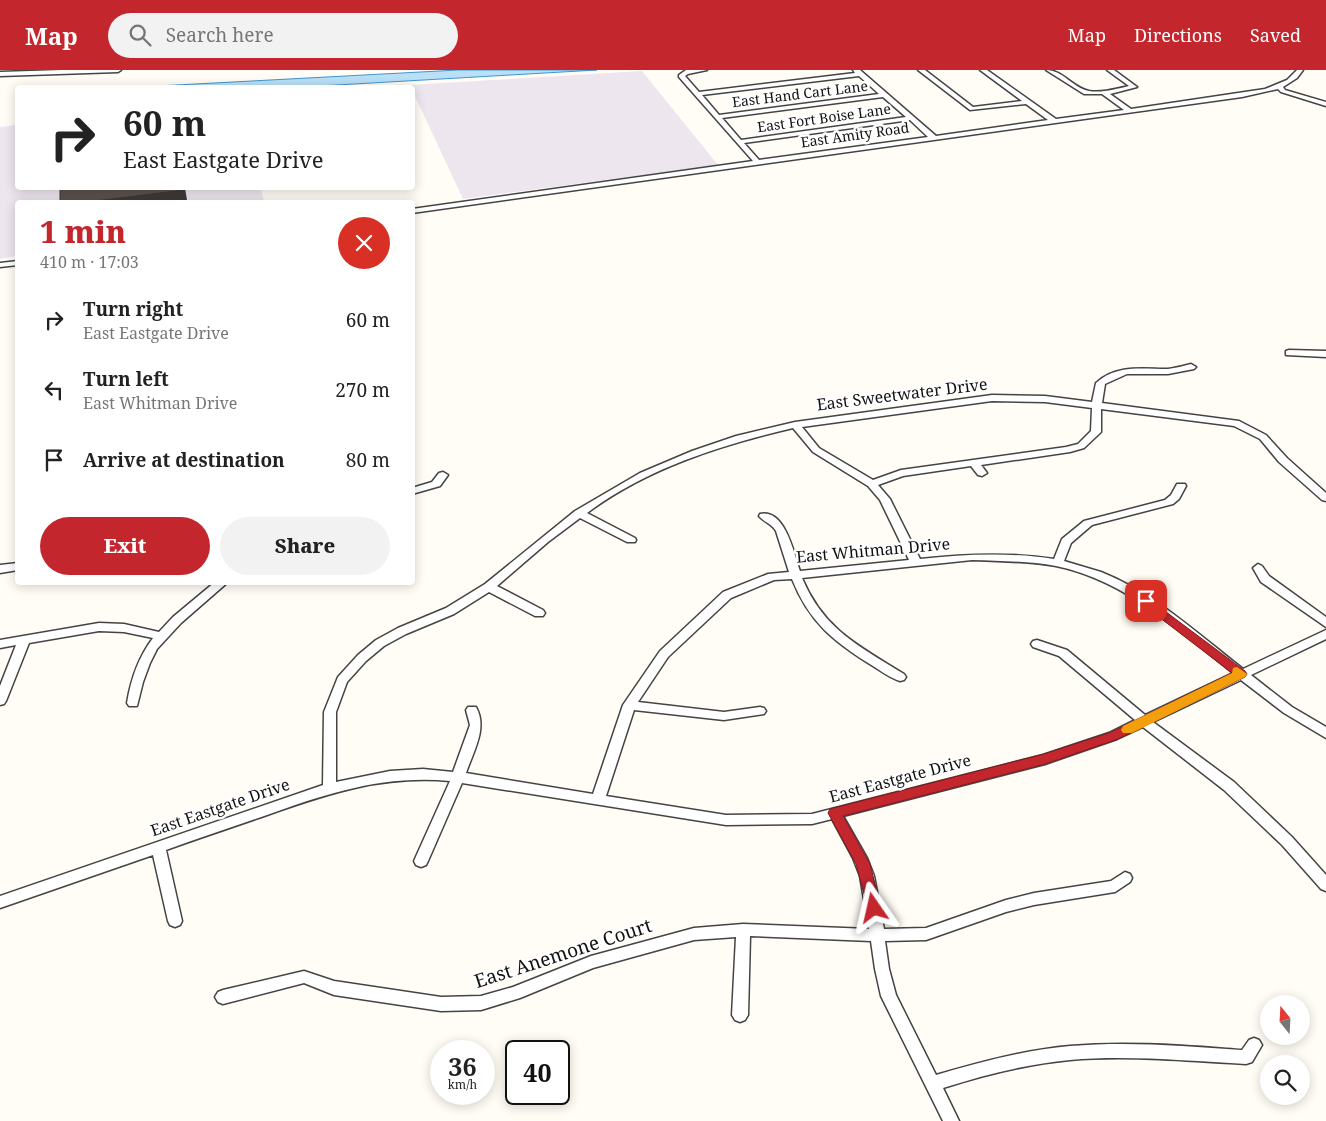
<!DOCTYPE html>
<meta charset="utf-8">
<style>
:root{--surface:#fff;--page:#f2f2f2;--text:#222;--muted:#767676;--accent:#c4262e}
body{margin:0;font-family:"Noto Serif",serif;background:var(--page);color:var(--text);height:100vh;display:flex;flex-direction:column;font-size:19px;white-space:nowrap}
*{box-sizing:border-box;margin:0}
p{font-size:16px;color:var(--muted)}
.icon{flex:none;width:28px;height:28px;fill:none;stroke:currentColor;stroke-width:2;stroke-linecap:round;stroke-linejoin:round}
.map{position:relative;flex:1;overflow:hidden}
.sheet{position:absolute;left:15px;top:130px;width:400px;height:385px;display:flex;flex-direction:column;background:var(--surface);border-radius:5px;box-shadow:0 2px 12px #0003}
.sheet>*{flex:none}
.guide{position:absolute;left:15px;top:15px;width:400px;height:105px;border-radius:5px;box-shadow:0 2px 12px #0003;background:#fff;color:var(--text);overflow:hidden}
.needle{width:32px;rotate:342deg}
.tools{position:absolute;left:1260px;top:925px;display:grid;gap:10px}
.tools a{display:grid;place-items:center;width:50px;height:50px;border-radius:50%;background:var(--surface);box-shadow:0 2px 12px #0003;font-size:25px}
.speed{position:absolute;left:430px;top:970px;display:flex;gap:10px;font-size:25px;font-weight:700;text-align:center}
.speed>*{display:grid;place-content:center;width:65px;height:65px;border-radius:50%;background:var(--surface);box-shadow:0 2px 12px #0003;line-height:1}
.speed small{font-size:12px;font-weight:400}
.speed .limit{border:2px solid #111;border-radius:8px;background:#fff;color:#111}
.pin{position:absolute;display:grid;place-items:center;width:42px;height:42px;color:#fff;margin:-21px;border-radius:10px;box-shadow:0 2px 8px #0006}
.me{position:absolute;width:55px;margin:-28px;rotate:349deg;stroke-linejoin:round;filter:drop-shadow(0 0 4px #0008)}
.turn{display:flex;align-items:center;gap:18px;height:105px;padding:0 25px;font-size:22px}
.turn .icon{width:65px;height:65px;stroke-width:2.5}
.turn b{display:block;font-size:35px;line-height:42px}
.round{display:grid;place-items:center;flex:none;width:52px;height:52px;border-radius:26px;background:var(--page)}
.head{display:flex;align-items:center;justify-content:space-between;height:85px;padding:0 25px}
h1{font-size:30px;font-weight:800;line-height:38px;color:var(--accent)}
.button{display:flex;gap:10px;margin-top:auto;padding:10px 25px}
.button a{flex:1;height:58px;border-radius:30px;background:var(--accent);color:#fff;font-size:20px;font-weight:800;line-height:58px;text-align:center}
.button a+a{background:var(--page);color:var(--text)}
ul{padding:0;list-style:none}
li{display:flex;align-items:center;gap:15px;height:70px;padding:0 25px}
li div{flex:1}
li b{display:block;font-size:19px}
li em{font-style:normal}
header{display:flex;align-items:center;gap:30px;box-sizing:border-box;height:70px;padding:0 25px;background:var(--accent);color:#fff}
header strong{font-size:24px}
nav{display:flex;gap:28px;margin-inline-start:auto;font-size:18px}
.search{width:350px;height:45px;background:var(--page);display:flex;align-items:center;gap:12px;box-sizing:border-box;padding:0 18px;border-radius:28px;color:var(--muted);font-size:19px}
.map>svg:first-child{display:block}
.industrial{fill:#eee6ef}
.water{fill:#b9e0f7;stroke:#3f96cf}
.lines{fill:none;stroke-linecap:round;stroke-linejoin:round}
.minor-casing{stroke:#444;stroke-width:3}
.minor{fill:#fff;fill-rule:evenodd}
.shaded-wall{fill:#3f3936}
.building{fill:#5a524d;stroke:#3f3936}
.route{fill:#c4262e;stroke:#7f191e}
.slow{fill:#f59e0b}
.labels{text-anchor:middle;stroke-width:5;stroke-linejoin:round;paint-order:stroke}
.far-street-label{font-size:14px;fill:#111;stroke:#fff}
.street-label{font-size:16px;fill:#111;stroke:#fff}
.near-street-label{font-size:19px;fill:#111;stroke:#fff}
</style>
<header>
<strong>Map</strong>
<div class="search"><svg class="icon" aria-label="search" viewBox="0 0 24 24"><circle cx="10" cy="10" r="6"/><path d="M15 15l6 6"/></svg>Search here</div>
<nav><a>Map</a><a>Directions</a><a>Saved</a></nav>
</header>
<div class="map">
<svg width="1326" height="1051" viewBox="0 0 1326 1051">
<rect width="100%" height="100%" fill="#fffdf5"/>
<g class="industrial">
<polygon points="642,1 718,95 463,129 413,22 412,18 409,15"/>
<polygon points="17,55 18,118 261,118 264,132 18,132 17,186 0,189 0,57"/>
</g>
<polygon class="water" points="458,0 597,0 302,17 139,17"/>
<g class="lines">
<g class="minor-casing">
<g id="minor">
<polygon points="62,0 121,0 118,2 0,6 0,2"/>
<path d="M686,0H707L688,4L685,6L699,22L855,3L853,0H860L936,66L1048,50L1026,34L970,40L918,0H925L973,37L1022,31L980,0H987L1056,49L1124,40L1102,24H1084L1046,0C1063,0 1073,18 1089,21C1102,23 1116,19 1129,16L1107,0H1114L1137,17L1110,24L1131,39L1265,19L1287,10L1297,0H1303L1297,8L1283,17L1285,20L1326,32V36L1281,22L1278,19L1242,27L412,143V139L753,91L679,7V5ZM859,6L879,24L719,45L702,25ZM883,27L906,47L741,70L722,48ZM910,50L928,67L759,90L744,73Z"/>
<polygon points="18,191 18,195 0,197 0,193"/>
<polygon points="1289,280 1326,281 1326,287 1286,285 1286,281"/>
<path d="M1191,294L1196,297L1194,299L1168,304H1127L1105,314L1102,333L1239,351L1266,365L1287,388L1326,423V431L1322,430L1279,392L1260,369L1234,356L1101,339V362L1084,378L1070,382L981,395L987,403L982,406L978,405L971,396L903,406L878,415L890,429L920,489C965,484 1009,482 1054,489L1062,469L1084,451L1165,430L1171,425L1177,414H1185L1186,416L1179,429L1173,434L1092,455L1071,473L1064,491C1076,495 1089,498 1101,502C1154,523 1198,564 1243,599L1326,560V569L1251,605L1292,637L1326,657V668L1284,643L1241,610L1153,652L1234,712L1292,767L1326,805V821L1321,819L1282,775L1224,720L1143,657L1117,669L1045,694L843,746L867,788L874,806L884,859L926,858L1006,830L1034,823L1111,811L1125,802L1130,804L1132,808L1130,812L1115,822L1034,835L1006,842L926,870L885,871L889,899L896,925L936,1005C980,992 1025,980 1070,976C1128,971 1185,976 1242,980L1249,970L1254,968L1259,970L1262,975L1252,992L1246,994C1187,991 1128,985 1070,990C1027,994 984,1005 943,1018L959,1051H943L881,926L875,899L871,871L750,866L748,945L745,950L740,952L735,950L732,945L736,867L694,870L593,898L520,928L481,940L441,941L334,925L304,913L223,934L218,932L215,927L218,922L223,920L304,901L334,911L441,927L481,926L513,917L591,886L694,858L743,854L869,859L860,806L853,788L832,749L812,754L726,755L462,713L428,791L426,795L421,797L416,795L414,791L450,711C383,705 329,723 267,745C233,757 199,768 166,780L182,851L180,855L175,857L170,855L168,851L153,785L0,838V826L323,715L324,642L338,607L358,585L376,570L398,558L446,538L485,514L575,441L640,403L692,381L736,366L795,352L992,325L1045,326L1092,332L1096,313C1116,294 1143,299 1168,299C1176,298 1183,296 1191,294ZM992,331L1045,332L1092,338L1091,361L1078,374L1066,377L901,400L873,410L819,378L802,357ZM793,358L813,382L868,416L880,430L909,490L800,501C794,484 785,438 760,444L759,446C764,452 772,454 776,461L789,502L768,504L723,522L660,581L623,635L593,724L466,703C473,682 488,658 476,637H468L466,640L470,655L453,702L423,699L390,701L336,712V642L347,612L366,591L384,576L406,564L454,544L489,522L535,546H543L545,543L543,540L497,516L548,472L580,448L627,472H635L636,470L635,468L587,443C647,398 721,375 793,358ZM972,490C1000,491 1028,491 1056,496C1125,510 1180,561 1233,603L1145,645L1067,580L1037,570L1033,571L1031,574L1033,577L1059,586L1135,650L1109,663L1043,685L812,744L726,745L606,726L634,640L724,650L764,644L766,641L764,638L760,637L724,642L638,632L668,587L731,528L774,510L792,509C809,552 834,572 873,596C881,601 890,608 900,611L904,610L906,607L904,604C859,576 824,560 802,508Z"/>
<polygon points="443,402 448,405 440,416 412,424 412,418 432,412 439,403"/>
<polygon points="18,493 18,500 0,503 0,495"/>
<polygon points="1258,494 1262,496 1269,506 1326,547 1326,557 1261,512 1253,498"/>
<path d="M215,512H228L181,553L157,579L150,593L143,612L137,636H129L127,633C131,609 138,588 153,568L124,562L99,561L29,573L6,631L4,634L0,635V616L16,575L0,578V570L99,553L124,554L159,562L173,547Z"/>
</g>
</g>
<use href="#minor" class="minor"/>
</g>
<polygon class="shaded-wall" points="184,118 185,118 187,130 169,132 86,132"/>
<polygon class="building" points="60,118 184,118 184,120 86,132 60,132"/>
<polygon class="route" points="1146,527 1245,601 1247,604 1245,607 1118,669 1045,694 843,746 870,794 881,838 879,842 869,842 856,794 828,743 830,739 1044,684 1109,663 1232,603 1142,534 1140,531"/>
<polygon class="slow" points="1237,597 1247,604 1245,607 1132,663 1123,663 1121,660 1123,656 1232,603 1233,598"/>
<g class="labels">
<g class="far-street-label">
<text transform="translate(800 24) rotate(-7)" y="5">East Hand Cart Lane</text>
<text transform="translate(824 48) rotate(-8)" y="5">East Fort Boise Lane</text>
<text transform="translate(855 65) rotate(-8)" y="5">East Amity Road</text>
</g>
<g class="street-label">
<text transform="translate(902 324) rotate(-7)" y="6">East Sweetwater Drive</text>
<text transform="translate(873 480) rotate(-5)" y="6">East Whitman Drive</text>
<text transform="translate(900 708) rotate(-15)" y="6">East Eastgate Drive</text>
<text transform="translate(220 737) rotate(-19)" y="6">East Eastgate Drive</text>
</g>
<g class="near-street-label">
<text transform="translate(563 883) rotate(-18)" y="7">East Anemone Court</text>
</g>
</g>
</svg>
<div class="tools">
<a><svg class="needle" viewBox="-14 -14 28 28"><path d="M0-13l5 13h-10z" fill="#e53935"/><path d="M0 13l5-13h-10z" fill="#767676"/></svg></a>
<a><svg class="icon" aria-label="search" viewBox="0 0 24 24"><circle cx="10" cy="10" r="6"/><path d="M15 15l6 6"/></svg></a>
</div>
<div class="speed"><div>36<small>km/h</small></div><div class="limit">40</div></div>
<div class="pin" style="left:1146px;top:531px;background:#d93025"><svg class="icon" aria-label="arrive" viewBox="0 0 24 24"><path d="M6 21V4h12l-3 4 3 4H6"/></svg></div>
<svg class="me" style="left:874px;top:838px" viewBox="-20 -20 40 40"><path d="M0-17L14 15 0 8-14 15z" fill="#c4262e" stroke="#fff" stroke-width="4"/></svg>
<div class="guide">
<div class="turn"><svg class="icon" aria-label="right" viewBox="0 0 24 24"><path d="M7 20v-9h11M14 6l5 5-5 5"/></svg><div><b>60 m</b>East Eastgate Drive</div></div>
</div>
<section class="sheet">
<div class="head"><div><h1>1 min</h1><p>410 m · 17:03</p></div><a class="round" style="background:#d93025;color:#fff"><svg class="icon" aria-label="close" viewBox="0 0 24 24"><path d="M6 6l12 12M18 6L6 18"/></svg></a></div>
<ul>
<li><svg class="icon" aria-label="right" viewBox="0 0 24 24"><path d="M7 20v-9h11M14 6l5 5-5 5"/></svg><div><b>Turn right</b><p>East Eastgate Drive</p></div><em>60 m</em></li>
<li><svg class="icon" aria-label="left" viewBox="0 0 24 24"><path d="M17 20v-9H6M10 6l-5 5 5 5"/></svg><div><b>Turn left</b><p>East Whitman Drive</p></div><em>270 m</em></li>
<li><svg class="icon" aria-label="arrive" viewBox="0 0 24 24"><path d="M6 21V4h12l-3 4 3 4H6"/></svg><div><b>Arrive at destination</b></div><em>80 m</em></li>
</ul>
<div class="button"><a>Exit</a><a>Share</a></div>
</section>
</div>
